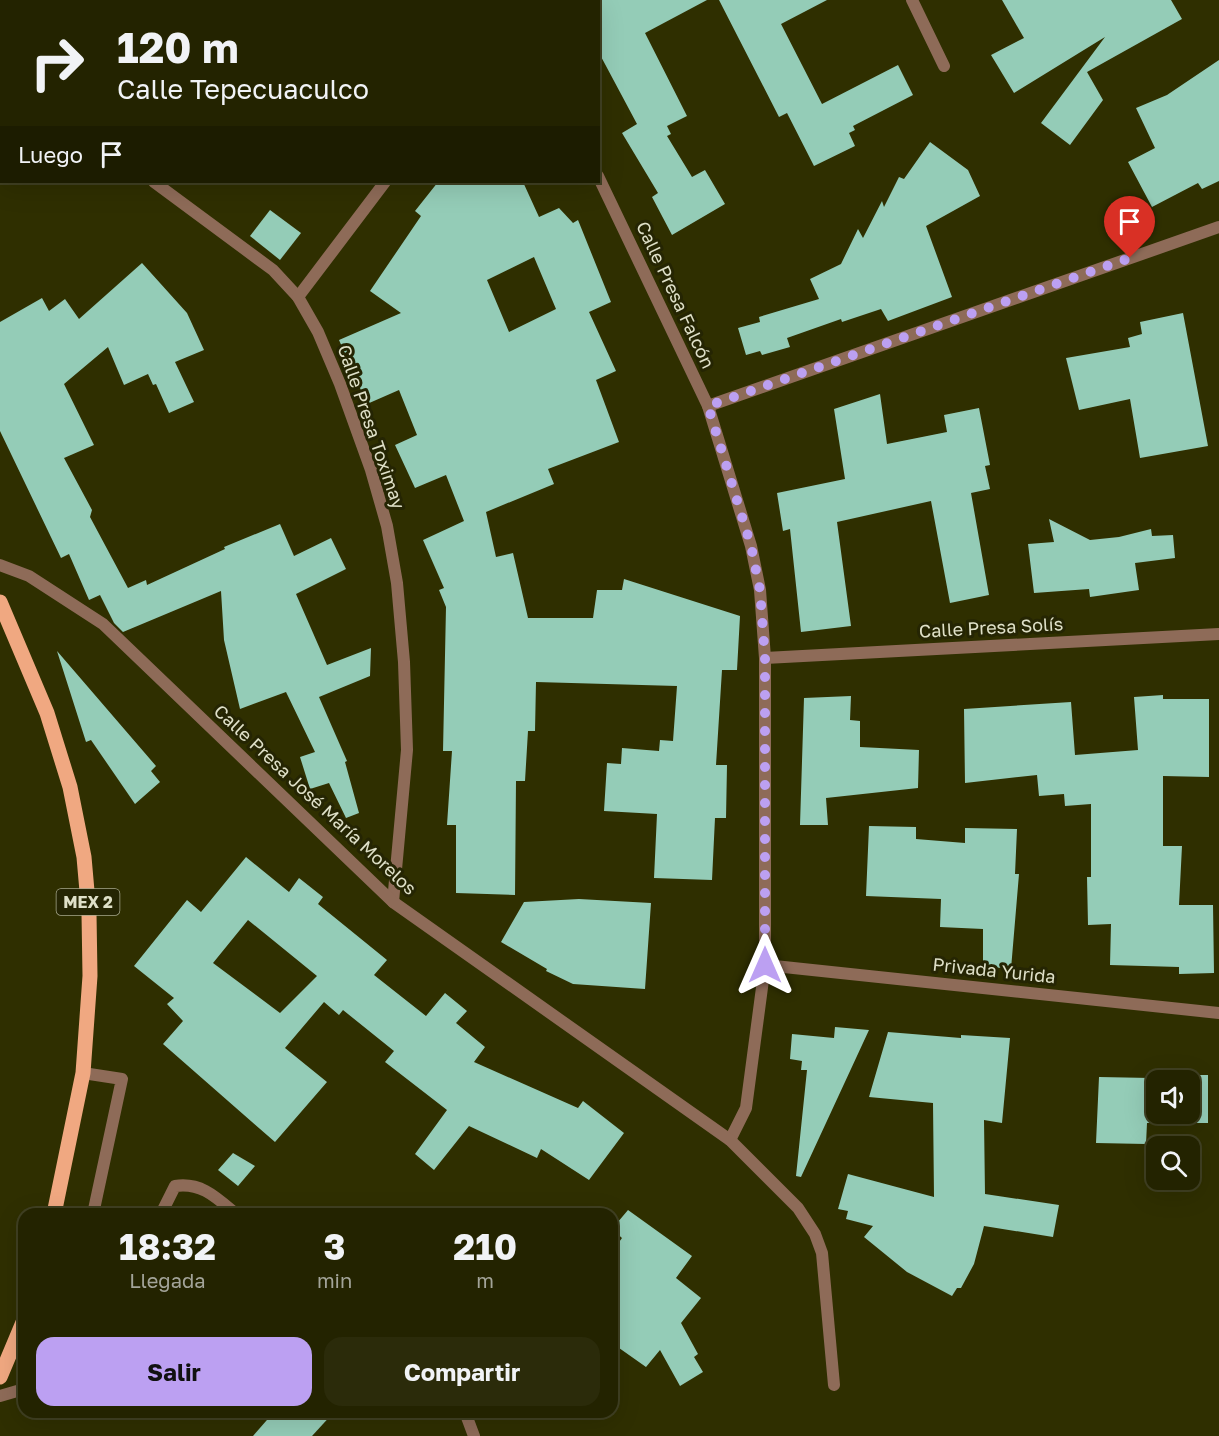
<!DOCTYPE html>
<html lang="es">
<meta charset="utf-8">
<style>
:root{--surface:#232300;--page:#2b2b0a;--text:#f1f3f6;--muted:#a3a499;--line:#404022;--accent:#bca0f2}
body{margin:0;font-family:"Golos Text",sans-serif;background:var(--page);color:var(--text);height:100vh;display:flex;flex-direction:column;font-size:22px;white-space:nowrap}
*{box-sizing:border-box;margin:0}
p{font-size:20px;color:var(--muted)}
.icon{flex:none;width:33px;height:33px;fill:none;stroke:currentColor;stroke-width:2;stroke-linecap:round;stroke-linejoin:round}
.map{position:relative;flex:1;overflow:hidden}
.drawer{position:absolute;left:18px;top:1208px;width:600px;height:210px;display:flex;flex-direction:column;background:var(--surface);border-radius:18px;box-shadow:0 6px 24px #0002,0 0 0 2px var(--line)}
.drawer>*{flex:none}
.guide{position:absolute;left:0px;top:0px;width:600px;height:183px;box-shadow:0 6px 24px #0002,0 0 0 2px var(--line);background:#232300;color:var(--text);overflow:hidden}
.fabs{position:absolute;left:1146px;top:1070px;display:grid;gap:12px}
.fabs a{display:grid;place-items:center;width:54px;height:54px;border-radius:12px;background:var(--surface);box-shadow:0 6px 24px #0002,0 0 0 2px var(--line);font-size:30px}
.pin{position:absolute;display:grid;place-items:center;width:51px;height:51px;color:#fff;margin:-62px -26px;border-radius:50% 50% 50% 0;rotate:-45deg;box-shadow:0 0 6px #0007}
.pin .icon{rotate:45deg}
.me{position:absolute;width:66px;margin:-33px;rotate:0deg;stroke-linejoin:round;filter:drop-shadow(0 0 4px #0008)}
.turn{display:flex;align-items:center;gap:21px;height:126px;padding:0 18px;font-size:27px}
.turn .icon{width:78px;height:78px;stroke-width:2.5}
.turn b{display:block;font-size:42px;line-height:51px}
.then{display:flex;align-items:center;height:57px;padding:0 18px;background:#0003;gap:12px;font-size:22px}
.eta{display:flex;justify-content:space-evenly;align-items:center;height:102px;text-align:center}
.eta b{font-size:36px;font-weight:700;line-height:42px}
.cta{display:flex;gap:12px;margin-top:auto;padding:12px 18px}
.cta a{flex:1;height:69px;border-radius:18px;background:var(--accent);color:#111;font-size:24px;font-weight:700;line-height:69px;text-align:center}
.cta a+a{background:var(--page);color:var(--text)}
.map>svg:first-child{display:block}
.building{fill:#94ccb7;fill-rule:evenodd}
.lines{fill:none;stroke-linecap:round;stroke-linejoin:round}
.minor{stroke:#8e6b58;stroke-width:12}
.primary{stroke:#f0a881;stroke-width:15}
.route{stroke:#bca0f2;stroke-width:10;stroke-dasharray:0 18}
.labels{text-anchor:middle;stroke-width:6;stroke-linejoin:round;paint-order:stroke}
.shield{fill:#252503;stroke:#a7a88d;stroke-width:1.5}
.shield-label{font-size:16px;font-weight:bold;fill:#dfe0c8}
.street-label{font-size:18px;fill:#dfe0c8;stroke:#252503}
</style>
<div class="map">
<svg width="1219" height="1436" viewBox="0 0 1219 1436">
<rect width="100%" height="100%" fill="#2f2f00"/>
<g class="building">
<polygon points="598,0 707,0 645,33 687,116 667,126 671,134 667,136 692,177 705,170 725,204 672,235 652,197 658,193 622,133 637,124 598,51"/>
<polygon points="719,0 827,0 781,24 822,104 898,65 913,95 853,126 855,130 849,133 855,146 814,166 787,113 779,117"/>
<polygon points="1002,0 1171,0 1182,19 1087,72 1103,100 1070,145 1041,123 1105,37 1014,93 991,55 1024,38"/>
<polygon points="1219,60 1219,181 1202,189 1198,183 1152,207 1128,162 1155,148 1136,108 1167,95"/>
<polygon points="930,142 968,170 980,196 926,226 952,297 888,321 881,309 842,322 841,319 787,338 790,347 762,355 760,351 746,355 738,328 760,322 759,317 819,299 810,279 841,264 858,229 863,238 882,201 884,207 899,177 904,179"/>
<path d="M438,182H523L539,217L559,208L573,223L578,220L611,302L589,312L616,371L596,380L619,442L548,469L554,484L486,512L496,557L513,553L528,618H593L597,590H622L624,579L740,616L737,670H722L716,765H727L726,818H715L712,880L654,878L657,814L604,811L607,763L621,764L622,748L659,751L660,740L673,741L677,686L536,682L535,731H528L525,781H516L515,895L456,893V825H447L452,751H443L446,607L439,590L444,588L423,540L464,521L446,475L415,488L395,445L417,435L399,390L367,404L339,340L401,313L370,291L421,216L415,211ZM534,257L556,309L509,332L487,280Z"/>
<polygon points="270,210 301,233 280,260 250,236"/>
<polygon points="142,263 187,313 204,350 175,362 194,402 169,413 156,384 153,385 148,374 124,385 108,347 64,384 94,445 64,458 92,510 90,517 128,588 146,580 147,585 225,549 224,547 280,524 294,556 331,538 346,569 296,594 327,665 371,648 370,676 319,697 347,761 345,762 359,813 346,818 329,783 310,789 300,757 315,752 286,692 240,709 224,640 221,591 123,632 114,623 100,595 89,600 69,554 61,558 0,431 0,322 42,298 49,311 65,299 79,319"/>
<polygon points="1183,313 1208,446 1140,458 1130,399 1079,410 1066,358 1130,347 1128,338 1142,334 1140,322"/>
<polygon points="880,394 887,444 947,432 944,415 979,408 990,465 985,466 990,489 971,493 989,595 950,603 931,501 837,522 851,626 801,632 790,529 783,531 777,493 845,479 834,409"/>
<polygon points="1049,519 1090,540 1119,537 1151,529 1152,536 1173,535 1175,558 1135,563 1139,590 1090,597 1089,589 1034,593 1028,544 1054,542"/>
<polygon points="57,651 156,766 151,771 160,782 135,804 91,740 86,742"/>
<polygon points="1163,695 1163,699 1209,699 1209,777 1163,776 1163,846 1182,846 1179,905 1213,905 1214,973 1179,974 1179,967 1110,965 1111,924 1088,925 1087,877 1091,877 1091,804 1065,806 1064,794 1039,796 1037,775 965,783 964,709 1071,702 1075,755 1138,750 1134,697"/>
<polygon points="851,696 850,720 860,721 860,747 919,750 918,788 826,798 828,825 800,825 804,698"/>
<polygon points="869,826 916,827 916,839 965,843 965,828 1017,829 1015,874 1019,874 1011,969 983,966 983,929 940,927 941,899 866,896"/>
<path d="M246,857L289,892L299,878L323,897L318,904L387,960L374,975L426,1016L445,993L467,1011L456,1023L485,1047L474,1062L578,1108L583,1101L624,1133L589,1180L541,1149L537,1158L469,1126L434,1170L415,1154L447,1110L385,1062L394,1051L343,1010L339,1015L324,1002L285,1048L327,1082L275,1142L163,1044L183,1021L167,1004L174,998L134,966L187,900L201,912ZM248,920L317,976L280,1013L213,963Z"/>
<polygon points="579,899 651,903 645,989 573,984 546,971 547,969 501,942 524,902"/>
<polygon points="835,1027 869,1030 801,1177 796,1176 807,1070 801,1070 802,1061 790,1059 792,1034 834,1038"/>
<polygon points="888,1032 961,1038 961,1035 1010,1038 1002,1123 984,1120 985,1194 1059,1205 1053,1237 984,1226 974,1264 961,1288 957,1288 952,1296 907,1272 864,1237 873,1226 846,1219 848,1211 838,1209 848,1174 934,1197 933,1103 869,1097"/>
<path d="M1152,1075H1208V1123H1147L1146,1144L1096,1143L1099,1077L1151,1078ZM1156,1080H1190V1113H1156Z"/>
<polygon points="233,1153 255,1166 238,1186 218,1170"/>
<polygon points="628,1210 692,1256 676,1278 701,1298 681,1323 698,1354 694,1357 703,1372 680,1386 660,1350 646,1367 612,1343 612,1252 622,1238 612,1229"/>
<polygon points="274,1412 334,1412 312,1436 253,1436"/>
</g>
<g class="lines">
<g class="minor">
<polyline points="912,0 944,66"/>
<polyline points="71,2 73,0"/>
<polyline points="513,2 514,0"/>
<polyline points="0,67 2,68"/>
<polyline points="598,176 708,406 751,546 760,590 765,658 765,965 746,1108 730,1140"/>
<polyline points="154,182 273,270 298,297 318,332 340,384 371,470 387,526 397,583 404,662 407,750 393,902"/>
<polyline points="298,297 385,182"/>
<polyline points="708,406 1219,227"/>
<polyline points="0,565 29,576 103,624 393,902 730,1140 798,1208 815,1234 822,1253 834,1385"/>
<polyline points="765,658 1219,634"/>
<polyline points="765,965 1219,1013"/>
<polyline points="83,1073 122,1079 93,1214"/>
<path d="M161,1214L175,1186C201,1182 216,1197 236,1214"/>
<polyline points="0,1396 24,1389"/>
<polyline points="465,1412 474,1436"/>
</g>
<g class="primary">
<polyline points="0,602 47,713 70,787 84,857 89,914 90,976 83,1073 54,1214"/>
<polyline points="0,1377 24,1320"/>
</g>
</g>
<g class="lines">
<polyline class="route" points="765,965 765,658 760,590 751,546 708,406 1130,258"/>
</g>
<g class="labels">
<rect class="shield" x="56.5" y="889" width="63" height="26" rx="4.5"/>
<g class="shield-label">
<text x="88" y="908">MEX 2</text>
</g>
<g class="street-label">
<text transform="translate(675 295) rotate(65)" y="6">Calle Presa Falcón</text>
<text transform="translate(371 427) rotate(71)" y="6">Calle Presa Toximay</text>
<text transform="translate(991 628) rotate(-3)" y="6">Calle Presa Solís</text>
<text transform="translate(315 800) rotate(43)" y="6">Calle Presa José María Morelos</text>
<text transform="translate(994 971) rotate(6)" y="6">Privada Yurida</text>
</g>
</g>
</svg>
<div class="fabs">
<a><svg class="icon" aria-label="sound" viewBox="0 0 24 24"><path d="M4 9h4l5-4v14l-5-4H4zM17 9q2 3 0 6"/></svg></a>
<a><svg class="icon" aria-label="search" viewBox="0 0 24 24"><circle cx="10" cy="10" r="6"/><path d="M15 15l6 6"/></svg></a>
</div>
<div class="pin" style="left:1130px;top:258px;background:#d93025"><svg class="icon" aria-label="arrive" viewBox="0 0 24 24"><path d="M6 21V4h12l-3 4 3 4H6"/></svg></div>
<svg class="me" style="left:765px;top:965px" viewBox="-20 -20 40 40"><path d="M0-17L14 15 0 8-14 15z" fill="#bca0f2" stroke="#fff" stroke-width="4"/></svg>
<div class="guide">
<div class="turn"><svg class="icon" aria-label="right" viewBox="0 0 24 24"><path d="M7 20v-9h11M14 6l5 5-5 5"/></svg><div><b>120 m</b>Calle Tepecuaculco</div></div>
<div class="then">Luego<svg class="icon" aria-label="arrive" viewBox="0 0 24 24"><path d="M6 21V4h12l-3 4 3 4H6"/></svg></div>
</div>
<section class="drawer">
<div class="eta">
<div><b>18:32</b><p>Llegada</p></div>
<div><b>3</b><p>min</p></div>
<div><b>210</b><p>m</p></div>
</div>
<div class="cta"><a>Salir</a><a>Compartir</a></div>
</section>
</div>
